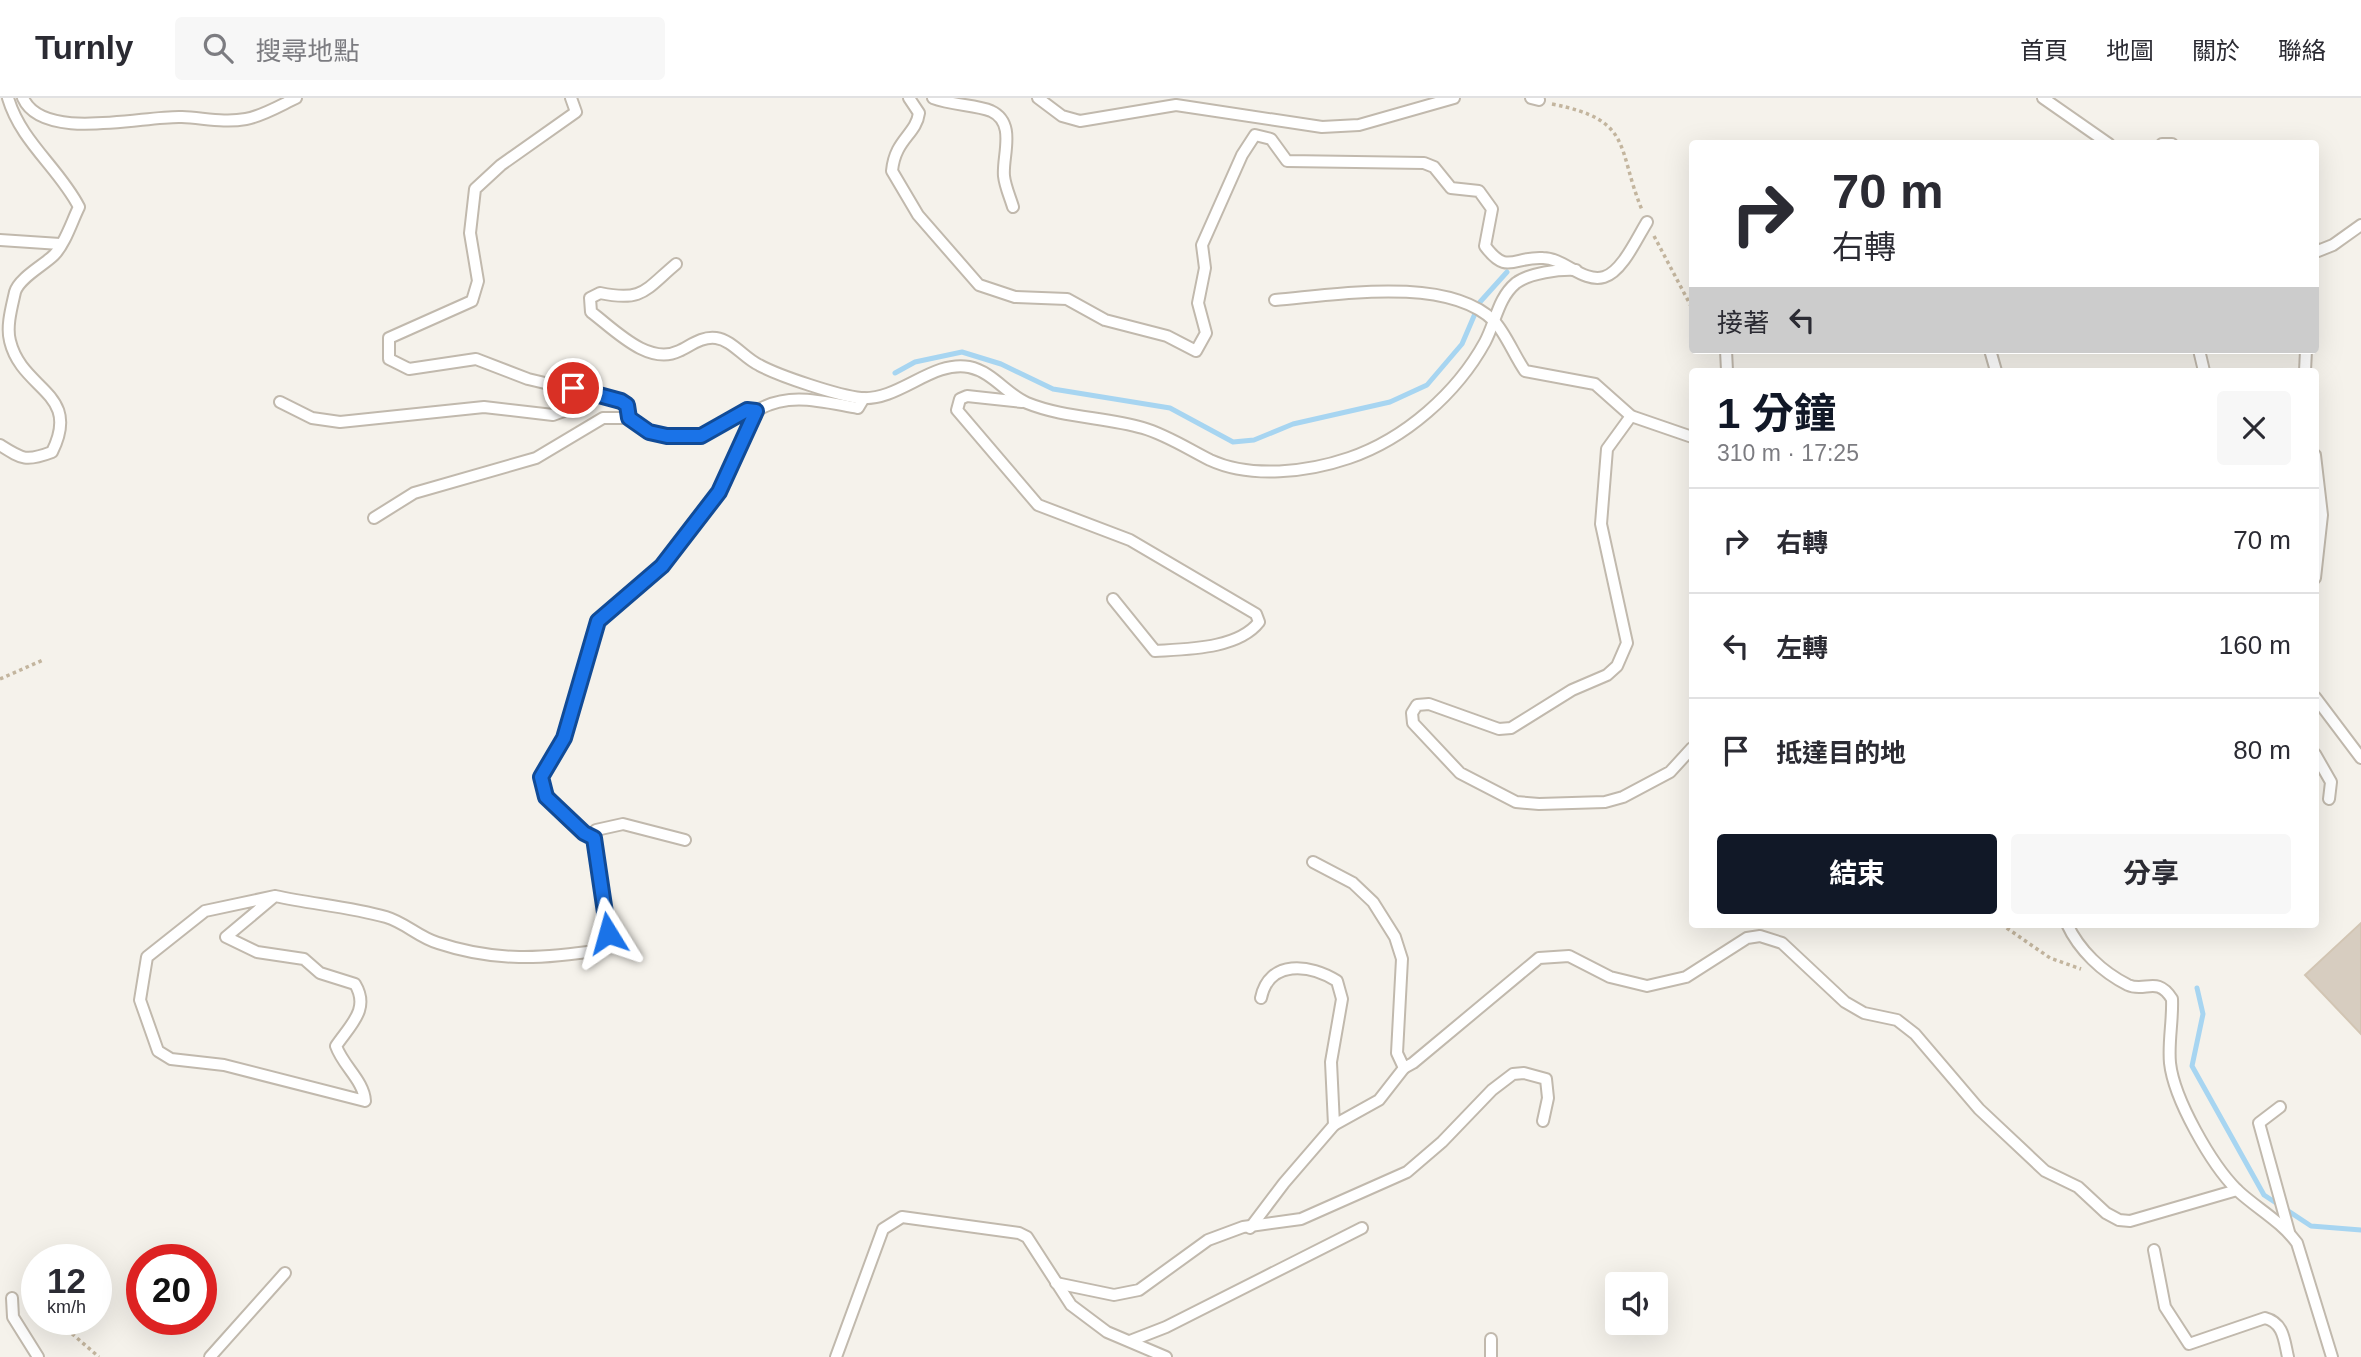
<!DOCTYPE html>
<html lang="zh-TW">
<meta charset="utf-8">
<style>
:root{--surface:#fff;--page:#f7f7f7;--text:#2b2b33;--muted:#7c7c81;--line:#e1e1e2;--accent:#111827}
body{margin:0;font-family:Arial,"Noto Sans TC",sans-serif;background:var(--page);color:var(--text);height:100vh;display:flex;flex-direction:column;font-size:26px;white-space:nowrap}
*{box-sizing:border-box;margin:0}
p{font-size:23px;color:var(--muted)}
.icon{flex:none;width:38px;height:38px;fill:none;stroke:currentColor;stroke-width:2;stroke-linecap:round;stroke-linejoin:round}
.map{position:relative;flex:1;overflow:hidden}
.panel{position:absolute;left:1689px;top:270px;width:630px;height:560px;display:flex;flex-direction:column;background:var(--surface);border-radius:7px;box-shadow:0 7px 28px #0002}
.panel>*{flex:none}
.top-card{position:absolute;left:1689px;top:42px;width:630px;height:214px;border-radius:7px;box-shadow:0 7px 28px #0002;background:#fff;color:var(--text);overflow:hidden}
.tools{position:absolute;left:1605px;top:1174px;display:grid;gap:14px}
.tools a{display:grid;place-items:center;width:63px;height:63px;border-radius:7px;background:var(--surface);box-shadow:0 7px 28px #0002;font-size:35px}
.speed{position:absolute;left:21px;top:1146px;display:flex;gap:14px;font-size:35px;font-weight:700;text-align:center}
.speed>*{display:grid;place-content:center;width:91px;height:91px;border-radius:50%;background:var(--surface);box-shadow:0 7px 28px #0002;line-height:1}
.speed small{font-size:18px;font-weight:400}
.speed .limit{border:10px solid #d22;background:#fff;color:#111}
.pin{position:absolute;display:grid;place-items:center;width:60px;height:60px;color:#fff;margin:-30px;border:4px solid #fff;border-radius:50%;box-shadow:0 2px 7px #0007}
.me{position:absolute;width:77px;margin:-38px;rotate:352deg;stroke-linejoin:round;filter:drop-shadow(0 0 5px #0008)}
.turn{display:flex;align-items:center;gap:24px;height:147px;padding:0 28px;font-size:32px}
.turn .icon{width:91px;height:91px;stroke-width:2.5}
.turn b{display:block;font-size:49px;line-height:60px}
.then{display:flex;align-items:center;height:66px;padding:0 28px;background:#0003;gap:14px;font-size:26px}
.round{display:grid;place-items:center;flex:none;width:74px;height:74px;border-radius:7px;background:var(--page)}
.overview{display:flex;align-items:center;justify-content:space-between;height:119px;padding:0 28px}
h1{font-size:42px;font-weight:700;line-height:52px;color:var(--accent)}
.primary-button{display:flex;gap:14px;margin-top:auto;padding:14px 28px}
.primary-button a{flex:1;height:80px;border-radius:7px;background:var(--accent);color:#fff;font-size:28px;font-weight:700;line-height:80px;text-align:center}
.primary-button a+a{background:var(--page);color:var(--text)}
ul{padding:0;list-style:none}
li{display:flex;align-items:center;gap:21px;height:105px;padding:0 28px;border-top:2px solid var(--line)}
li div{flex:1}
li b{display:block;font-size:26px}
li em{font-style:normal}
header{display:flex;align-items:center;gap:42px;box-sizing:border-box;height:98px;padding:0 35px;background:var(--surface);border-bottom:2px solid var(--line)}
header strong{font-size:33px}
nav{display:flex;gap:38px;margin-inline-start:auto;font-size:24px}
.search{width:490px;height:63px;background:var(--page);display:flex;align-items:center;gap:18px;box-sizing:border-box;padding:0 24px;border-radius:7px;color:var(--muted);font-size:26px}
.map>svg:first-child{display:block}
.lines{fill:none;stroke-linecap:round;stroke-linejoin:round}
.stream{stroke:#a7d5f1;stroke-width:5}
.building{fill:#d7cdc0;stroke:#d2c5b3;stroke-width:2}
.lane-casing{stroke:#c1b9ad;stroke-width:14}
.path{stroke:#c3b59e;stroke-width:3.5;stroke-dasharray:3.5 3.5;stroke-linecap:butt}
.lane{stroke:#fff;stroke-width:10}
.route-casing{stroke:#114b97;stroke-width:18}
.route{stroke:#1a73e8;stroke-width:12}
</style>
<header>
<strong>Turnly</strong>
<div class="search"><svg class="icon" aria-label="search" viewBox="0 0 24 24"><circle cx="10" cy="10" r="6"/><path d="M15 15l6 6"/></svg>搜尋地點</div>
<nav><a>首頁</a><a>地圖</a><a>關於</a><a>聯絡</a></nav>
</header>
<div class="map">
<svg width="2361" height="1259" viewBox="0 0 2361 1259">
<rect width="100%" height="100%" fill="#f5f2eb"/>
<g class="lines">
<g class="stream">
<polyline points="895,275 915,264 962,254 1001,266 1053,291 1170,310 1233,344 1254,342 1293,326 1390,304 1427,287 1462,246 1480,204 1507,174"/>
<polyline points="2197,890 2203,916 2192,968 2264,1097 2311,1128 2361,1132"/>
</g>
</g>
<polygon class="building" points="2361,825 2361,936 2305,877"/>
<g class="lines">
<g class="lane-casing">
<g id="lane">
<path d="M23,0C43,45 145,17 182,19C204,20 224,25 246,21C263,18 281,7 296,0"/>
<path d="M571,0L576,14L501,67L475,91L470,135L478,183L472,203L389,240V261L409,271L476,261L528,281L621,303L627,307L629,320L649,334L667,338H701L747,312L756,313C789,293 823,304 858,310L864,300"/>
<path d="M909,0L919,15C916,37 895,41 892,73L918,117L979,187L1015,199L1067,201L1105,222L1167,238L1196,253L1206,235L1198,205L1205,170L1202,147L1242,57L1255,37L1271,41L1287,63L1424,65L1434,69L1451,90L1479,93L1492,111L1485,148C1507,178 1514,158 1543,160C1564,160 1583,185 1604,179C1622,174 1637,140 1647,124"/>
<path d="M933,0C951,7 977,7 991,13C1017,25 1002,58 1004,78C1005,88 1010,99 1013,109"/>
<polyline points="1038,0 1062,18 1080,23 1176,7 1322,29 1359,27 1454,0"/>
<polyline points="1531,0 1539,2"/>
<polyline points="2043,0 2109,46"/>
<polyline points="2162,46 2172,46"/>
<polyline points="0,142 60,146"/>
<polyline points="2315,150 2318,153 2333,147 2361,127"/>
<path d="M676,166C645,192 643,204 600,195L590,200L591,214C614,231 648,268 679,253C690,248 702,238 716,240C732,242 744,260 759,267C779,278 839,298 861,300C899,303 932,262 969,269C993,274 1006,296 1027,305C1064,320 1105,319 1143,330C1167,337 1188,351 1210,362C1251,381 1308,374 1349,360C1405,341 1457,295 1485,244C1496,223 1498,200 1516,185C1529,175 1560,171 1576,172"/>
<path d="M1275,202C1335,197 1447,177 1494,223C1505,234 1515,259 1525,273L1595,286L1631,318L1692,339"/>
<polyline points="1726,252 1727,273"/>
<polyline points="1990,252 1996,273"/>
<polyline points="2199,252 2204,273"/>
<polyline points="2305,273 2306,252"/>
<polyline points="280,304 312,320 340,324 484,309 553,317 575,309 596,295"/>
<path d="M1022,304L967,298L960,301L957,312L1038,407L1130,442L1256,516L1259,524C1238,551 1187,551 1155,553L1113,501"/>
<polyline points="1631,318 1607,351 1601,426 1627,545 1617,568 1607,577 1572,592 1511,630 1499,631 1429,606 1417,607 1412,615 1413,625 1460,675 1516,704 1539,706 1605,704 1623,699 1670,674 1692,650"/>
<path d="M0,347C22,361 26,364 52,354C82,294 22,293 10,243C6,228 12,208 15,194C19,180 44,167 54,157C65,146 72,123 79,109C59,70 21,44 8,0"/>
<polyline points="2315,357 2322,417 2315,480"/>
<polyline points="374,420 414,395 536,360 603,320 629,320"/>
<polyline points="2315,599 2361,660"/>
<polyline points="2315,656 2331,684 2329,701"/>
<path d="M685,742L623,726L596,732L594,740C570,729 547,705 541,679L564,640L598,523L662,468L719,394L756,313"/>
<polyline points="1313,764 1353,785 1373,804 1395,839 1402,861 1397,955 1404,970 1413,965 1539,860 1569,858 1610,879 1647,888 1686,879 1747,840 1760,838 1782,845 1845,904 1864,915 1897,922 1915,936 1979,1011 2045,1073 2078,1089 2106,1115 2119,1122 2130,1123 2237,1092"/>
<path d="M275,798L205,813L147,859L140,902L158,953L171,961L224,967L365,1003C364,983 343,968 336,948C351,926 370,911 355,886L320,875L304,861L257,854L226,839L275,798C312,806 350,809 386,819C406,825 418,839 438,845C495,864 543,861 601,852L608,835L594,740"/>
<path d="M2067,826C2079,852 2102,874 2128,887C2145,895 2157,877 2172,901C2173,922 2168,944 2170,965C2174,1001 2211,1066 2237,1092C2256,1110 2281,1123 2297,1145L2332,1259"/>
<path d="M1261,900C1269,861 1310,866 1337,883L1342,901L1331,964L1334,1027L1379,1002L1404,970"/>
<polyline points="2280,1009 2259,1025 2289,1134"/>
<polyline points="1250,1130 1284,1085 1334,1027"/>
<path d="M2154,1152L2165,1209L2189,1246L2265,1220C2284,1225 2284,1242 2288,1259"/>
<polyline points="1056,1185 1114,1197 1139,1192 1208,1142 1243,1129 1301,1121 1407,1074 1442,1044 1492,992 1513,976 1524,975 1546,981 1548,1000 1543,1023"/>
<polyline points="12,1200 13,1219 38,1259"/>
<polyline points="1491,1241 1491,1259"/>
<polyline points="1130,1243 1166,1229 1362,1130"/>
<polyline points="210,1259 285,1175"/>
<polyline points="836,1259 883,1131 902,1119 1019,1135 1027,1139 1071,1207 1107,1234 1166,1259"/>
</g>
</g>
<g class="path">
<path d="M1552,6C1634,22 1616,49 1642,112"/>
<polyline points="1654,138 1692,210"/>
<polyline points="0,581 43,562"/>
<polyline points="2001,826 2050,860 2081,871"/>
<polyline points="26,1207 37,1212"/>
<polyline points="56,1222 99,1259"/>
</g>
<use href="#lane" class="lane"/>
</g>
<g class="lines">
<g class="route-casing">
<polyline id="route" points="573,290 621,303 627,307 629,320 649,334 667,338 701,338 747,312 756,313 719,394 662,468 598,523 564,640 541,679 546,699 584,735 594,740 608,835"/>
</g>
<use href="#route" class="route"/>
</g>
</svg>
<div class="tools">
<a><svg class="icon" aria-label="sound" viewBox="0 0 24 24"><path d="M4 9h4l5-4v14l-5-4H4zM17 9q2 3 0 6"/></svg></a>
</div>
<div class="speed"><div>12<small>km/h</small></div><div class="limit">20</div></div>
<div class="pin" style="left:573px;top:290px;background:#d93025"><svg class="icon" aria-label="arrive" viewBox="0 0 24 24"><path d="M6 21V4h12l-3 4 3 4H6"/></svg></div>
<svg class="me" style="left:608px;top:835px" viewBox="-20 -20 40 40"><path d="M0-17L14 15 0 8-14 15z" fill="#1a73e8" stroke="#fff" stroke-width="4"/></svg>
<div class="top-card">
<div class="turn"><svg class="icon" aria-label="right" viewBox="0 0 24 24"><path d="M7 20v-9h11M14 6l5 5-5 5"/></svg><div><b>70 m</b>右轉</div></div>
<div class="then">接著<svg class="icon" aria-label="left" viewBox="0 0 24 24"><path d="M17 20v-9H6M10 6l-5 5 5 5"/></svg></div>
</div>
<section class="panel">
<div class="overview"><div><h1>1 分鐘</h1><p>310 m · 17:25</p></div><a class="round"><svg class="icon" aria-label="close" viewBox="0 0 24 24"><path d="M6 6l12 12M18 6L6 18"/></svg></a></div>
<ul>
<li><svg class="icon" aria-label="right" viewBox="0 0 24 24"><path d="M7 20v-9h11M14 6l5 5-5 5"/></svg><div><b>右轉</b></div><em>70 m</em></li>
<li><svg class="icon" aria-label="left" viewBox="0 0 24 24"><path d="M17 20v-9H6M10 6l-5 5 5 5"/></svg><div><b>左轉</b></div><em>160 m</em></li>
<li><svg class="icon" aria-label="arrive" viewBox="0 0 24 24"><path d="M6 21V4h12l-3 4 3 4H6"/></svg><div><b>抵達目的地</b></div><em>80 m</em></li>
</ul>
<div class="primary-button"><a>結束</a><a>分享</a></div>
</section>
</div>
